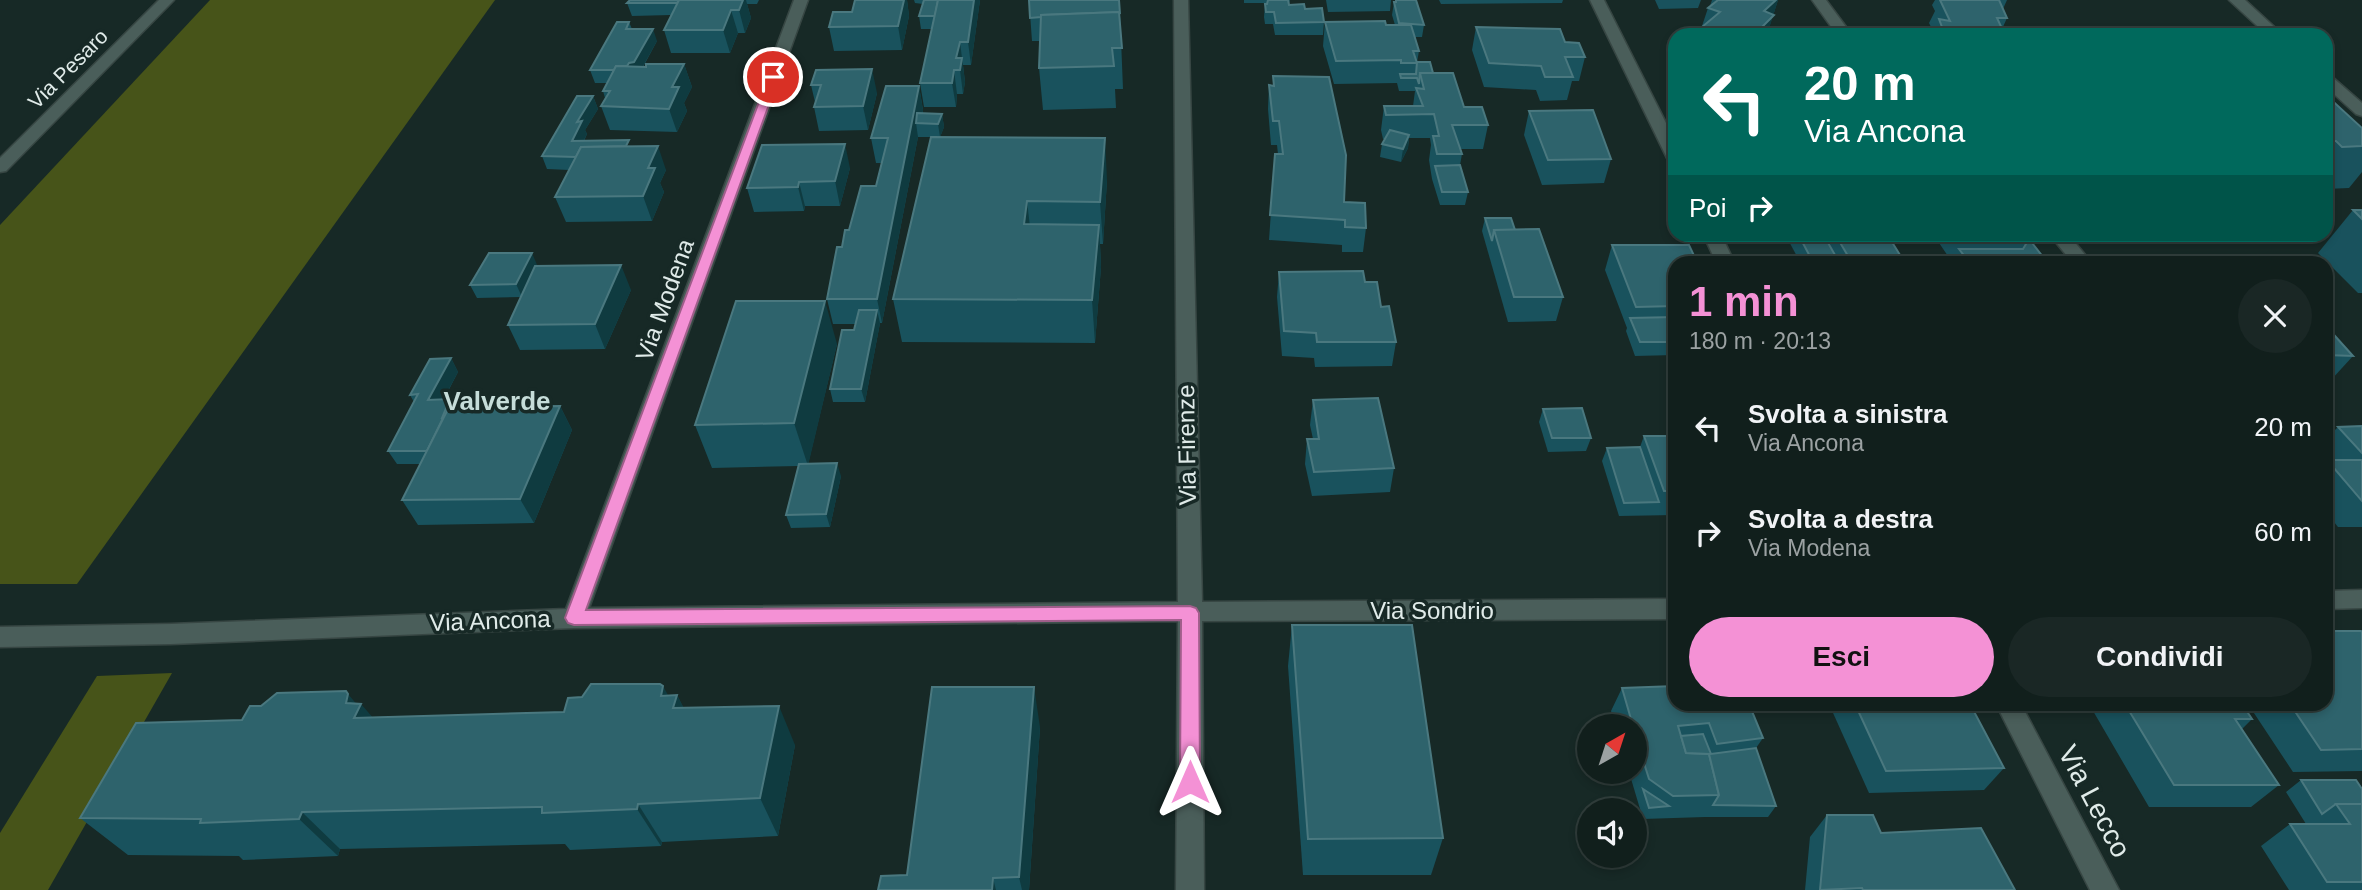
<!DOCTYPE html>
<html lang="it">
<meta charset="utf-8">
<style>
:root{--surface:#111f1c;--page:#1a2725;--text:#f1f3f6;--muted:#9ca2a3;--line:#303d3b;--accent:#f491d5}
body{margin:0;font-family:Helvetica,sans-serif;background:var(--page);color:var(--text);height:100vh;display:flex;flex-direction:column;font-size:26px;white-space:nowrap}
*{box-sizing:border-box;margin:0}
p{font-size:23px;color:var(--muted)}
.icon{flex:none;width:38px;height:38px;fill:none;stroke:currentColor;stroke-width:2;stroke-linecap:round;stroke-linejoin:round}
.map{position:relative;flex:1;overflow:hidden}
.panel{position:absolute;left:1668px;top:256px;width:665px;height:455px;display:flex;flex-direction:column;background:var(--surface);border-radius:21px;box-shadow:0 4px 10px #0003,0 0 0 2px var(--line)}
.panel>*{flex:none}
.banner{position:absolute;left:1668px;top:28px;width:665px;height:214px;border-radius:21px;box-shadow:0 4px 10px #0003,0 0 0 2px var(--line);background:#00695c;color:#fff;overflow:hidden}
.needle{width:46px;rotate:39deg}
.buttons{position:absolute;left:1577px;top:714px;display:grid;gap:14px}
.buttons a{display:grid;place-items:center;width:70px;height:70px;border-radius:50%;background:var(--surface);box-shadow:0 4px 10px #0003,0 0 0 2px var(--line);font-size:35px}
.pin{position:absolute;display:grid;place-items:center;width:60px;height:60px;color:#fff;margin:-30px;border:4px solid #fff;border-radius:50%;box-shadow:0 2px 7px #0007}
.me{position:absolute;width:77px;margin:-38px;rotate:0deg;stroke-linejoin:round;filter:drop-shadow(0 0 5px #0008)}
.turn{display:flex;align-items:center;gap:24px;height:147px;padding:0 21px;font-size:32px}
.turn .icon{width:91px;height:91px;stroke-width:2.5}
.turn b{display:block;font-size:49px;line-height:60px}
.then{display:flex;align-items:center;height:66px;padding:0 21px;background:#0003;gap:14px;font-size:26px}
.round{display:grid;place-items:center;flex:none;width:74px;height:74px;border-radius:37px;background:var(--page)}
.head{display:flex;align-items:center;justify-content:space-between;height:119px;padding:0 21px}
h1{font-size:42px;font-weight:800;line-height:52px;color:var(--accent)}
.button{display:flex;gap:14px;margin-top:auto;padding:14px 21px}
.button a{flex:1;height:80px;border-radius:42px;background:var(--accent);color:#111;font-size:28px;font-weight:800;line-height:80px;text-align:center}
.button a+a{background:var(--page);color:var(--text)}
ul{padding:0;list-style:none}
li{display:flex;align-items:center;gap:21px;height:105px;padding:0 21px}
li div{flex:1}
li b{display:block;font-size:26px}
li em{font-style:normal}
.map>svg:first-child{display:block}
.green{fill:#475419}
.lines{fill:none;stroke-linecap:round;stroke-linejoin:round}
.minor-casing{stroke:#374643;stroke-width:3}
.minor{fill:#4a5e5a;fill-rule:evenodd}
.wall{fill:#19525d}
.shaded-wall{fill:#0f3b40}
.building{fill:#2e636c;stroke:#4a787f;stroke-width:2}
.route{fill:#f491d5;stroke:#9f5e8a;stroke-width:2}
.labels{text-anchor:middle;stroke-width:7;stroke-linejoin:round;paint-order:stroke}
.far-street-label{font-size:21px;fill:#e0ebe9;stroke:#172926}
.street-label{font-size:24px;fill:#e0ebe9;stroke:#172926}
.neighbourhood-label{font-size:26px;font-weight:bold;fill:#c6ddd9;stroke:#172926}
.near-street-label{font-size:28px;fill:#e0ebe9;stroke:#172926}
</style>
<div class="map">
<svg width="2362" height="890" viewBox="0 0 2362 890">
<rect width="100%" height="100%" fill="#172926"/>
<g class="green">
<polygon points="210,0 495,0 77,584 0,584 0,225"/>
<polygon points="172,673 48,890 0,890 0,833 97,676"/>
</g>
<g class="lines">
<g class="minor-casing">
<g id="minor">
<polygon points="159,0 174,0 6,171 0,172 0,158"/>
<polygon points="794,0 808,0 589,608 1178,602 1174,0 1188,0 1202,602 1675,599 1675,619 1202,621 1204,890 1176,890 1178,621 574,628 171,644 0,647 0,627 171,624 566,609"/>
<polygon points="1590,0 1604,0 1675,141 1675,163 1667,158"/>
<polygon points="1812,0 1826,0 1852,35 1837,35"/>
<polygon points="2229,0 2245,0 2283,35 2267,35"/>
<polygon points="2326,74 2331,76 2362,103 2362,116 2356,114 2326,87"/>
<polygon points="1703,234 1721,234 1734,262 1716,262"/>
<polygon points="2049,234 2068,234 2091,262 2072,262"/>
<polygon points="2362,590 2362,608 2326,609 2326,591"/>
<polygon points="1996,704 2021,704 2119,890 2090,890"/>
</g>
</g>
<use href="#minor" class="minor"/>
</g>
<g class="wall">
<polygon points="630,0 759,0 757,4 747,4 751,18 745,33 738,33 730,53 671,53 664,30 671,15 632,16 627,3"/>
<polygon points="855,0 907,0 909,16 902,50 834,51 829,27 852,12"/>
<polygon points="914,0 980,0 971,65 963,65 965,82 963,94 957,94 956,107 924,107 920,83 932,29 921,29 919,16 923,4 915,3"/>
<polygon points="1029,0 1120,14 1123,89 1115,89 1116,108 1043,110 1039,68 1040,41 1032,41"/>
<polygon points="1244,0 1290,0 1289,5 1305,9 1324,22 1323,35 1275,35 1273,24 1265,24 1264,17 1265,4 1267,4 1267,3 1244,3"/>
<polygon points="1326,0 1391,0 1390,11 1328,12"/>
<polygon points="1395,0 1424,25 1422,37 1415,37 1419,51 1417,62 1433,73 1464,107 1488,125 1483,149 1460,149 1462,154 1460,165 1468,192 1465,205 1440,205 1432,179 1429,160 1431,145 1430,138 1409,138 1408,148 1401,162 1380,157 1382,144 1385,139 1383,139 1381,130 1384,106 1413,106 1415,91 1399,91 1397,83 1334,84 1323,46 1325,22 1395,25 1392,15 1394,2 1395,2"/>
<polygon points="1439,0 1563,0 1562,3 1441,4"/>
<polygon points="1655,0 1701,0 1698,8 1659,9"/>
<polygon points="1712,0 1778,0 1767,34 1768,35 1699,35 1708,8 1710,6"/>
<polygon points="1935,0 2007,0 2003,9 2007,18 2002,29 2005,35 1931,35 1933,31 1929,23 1935,11 1932,5"/>
<polygon points="629,22 632,29 657,41 643,67 684,64 692,87 684,103 687,111 677,132 610,130 601,106 605,98 603,91 607,83 595,83 590,70"/>
<polygon points="1476,27 1565,42 1585,57 1579,81 1572,81 1567,100 1540,101 1536,90 1484,87 1472,50"/>
<polygon points="816,70 877,93 868,130 819,131 814,107 815,102 811,85"/>
<polygon points="1273,76 1344,202 1366,228 1363,252 1342,252 1342,245 1269,240 1275,154 1278,154 1277,145 1271,145 1268,109 1269,85 1273,86"/>
<polygon points="919,86 923,110 923,113 942,114 944,127 940,137 1107,180 1103,244 1100,244 1101,267 1095,343 902,342 893,299 931,137 918,137 882,323 880,323 865,402 833,402 830,389 854,330 856,324 833,324 827,299 842,247 849,230 876,186 882,163 876,163 871,138"/>
<polygon points="2326,95 2362,128 2362,172 2349,188 2326,189"/>
<polygon points="593,96 598,109 585,130 587,134 584,141 631,146 666,170 660,183 664,192 652,221 566,222 555,197 569,170 547,169 542,156"/>
<polygon points="1529,111 1611,159 1604,183 1542,185 1524,135"/>
<polygon points="850,168 840,206 805,206 804,211 754,212 747,188"/>
<polygon points="2353,210 2362,210 2362,293 2358,293 2318,253"/>
<polygon points="1485,218 1515,230 1563,297 1556,321 1508,322 1482,231"/>
<polygon points="1785,234 1887,234 1900,255 1897,262 1800,262"/>
<polygon points="1933,234 2028,234 2030,238 2029,239 2047,262 1952,262"/>
<polygon points="1612,245 1675,262 1675,355 1635,356 1626,331 1627,328 1605,270"/>
<polygon points="2213,255 2267,262 2208,262"/>
<polygon points="538,266 631,290 605,349 520,350 508,325 521,297 477,298 470,285"/>
<polygon points="1279,272 1365,282 1381,307 1396,342 1392,366 1315,367 1314,358 1282,356 1277,297"/>
<polygon points="2326,326 2353,356 2331,380 2326,380"/>
<polygon points="837,344 808,464 841,476 830,527 791,528 786,515 798,466 712,468 695,425"/>
<polygon points="451,358 458,372 444,399 450,399 454,406 560,406 572,430 534,523 418,525 402,500 420,464 397,464 388,451 414,402 410,395"/>
<polygon points="1313,400 1394,468 1390,492 1312,496 1305,464 1307,439 1313,439 1310,425"/>
<polygon points="1543,409 1591,438 1586,451 1548,452 1539,422"/>
<polygon points="2362,426 2362,527 2338,527 2326,512 2326,439 2338,427"/>
<polygon points="1644,436 1675,436 1675,515 1619,516 1602,461 1607,448 1640,447"/>
<polygon points="1292,625 1443,838 1431,875 1303,875 1288,666"/>
<polygon points="2362,632 2362,771 2293,772 2248,704 2326,704"/>
<polygon points="1622,688 1763,738 1756,748 1776,806 1768,817 1705,817 1643,819 1629,772 1634,772 1634,726 1616,726 1611,711"/>
<polygon points="677,695 683,707 795,745 778,836 662,842 661,846 570,850 565,844 340,849 338,856 243,860 239,856 128,855 80,818 242,720 356,703 372,717 564,712"/>
<polygon points="1829,704 1970,704 2004,768 1984,790 1869,793"/>
<polygon points="2089,704 2242,704 2252,719 2242,729 2279,785 2251,807 2149,807"/>
<polygon points="1040,727 1029,890 878,890 907,875"/>
<polygon points="2301,780 2362,789 2362,890 2289,890 2261,846 2290,824 2306,824 2286,792"/>
<polygon points="1827,815 1881,833 2015,890 1805,890 1810,837"/>
</g>
<g class="shaded-wall">
<polygon points="743,0 746,0 751,18 745,33 739,10"/>
<polygon points="904,0 907,0 909,16 902,50 898,26"/>
<polygon points="974,0 980,0 971,65 968,42"/>
<polygon points="1767,0 1778,0 1767,35 1757,35"/>
<polygon points="731,10 738,33 730,53 723,30"/>
<polygon points="653,29 657,41 638,75 625,70"/>
<polygon points="960,42 965,82 963,94 960,70 956,58"/>
<polygon points="684,64 692,87 684,103 687,111 677,132 669,109 672,87"/>
<polygon points="872,69 877,93 868,130 863,106"/>
<polygon points="954,70 957,94 956,107 952,83"/>
<polygon points="919,86 923,110 921,124 916,123 918,137 882,323 877,299"/>
<polygon points="593,96 598,109 585,130 587,134 577,154 572,141 577,122"/>
<polygon points="942,114 944,127 940,137 938,124"/>
<polygon points="1409,135 1408,148 1401,162 1403,149"/>
<polygon points="1105,138 1107,180 1103,244 1100,202"/>
<polygon points="845,144 850,168 840,206 835,181"/>
<polygon points="658,146 666,170 660,183 664,192 652,221 643,196 648,168"/>
<polygon points="799,182 805,206 804,211 798,187"/>
<polygon points="1027,201 1032,244 1024,224"/>
<polygon points="1099,225 1101,267 1095,343 1092,300"/>
<polygon points="532,253 538,267 522,297 516,284"/>
<polygon points="621,265 631,290 605,349 595,324"/>
<polygon points="825,301 837,344 808,466 794,423"/>
<polygon points="877,310 880,323 865,402 861,389"/>
<polygon points="451,358 458,372 436,413 428,400"/>
<polygon points="450,399 458,413 442,418"/>
<polygon points="560,406 572,430 534,523 520,499"/>
<polygon points="837,463 841,476 830,527 826,514"/>
<polygon points="663,686 674,706 677,695 698,735 661,696"/>
<polygon points="1034,687 1040,727 1029,890 1022,890 1019,877"/>
<polygon points="348,694 359,707 361,704 395,743 354,718 346,703"/>
<polygon points="779,706 795,745 778,836 760,798"/>
<polygon points="638,804 662,842 661,846 637,809"/>
<polygon points="302,812 340,849 338,856 299,819"/>
<polygon points="993,878 996,890 992,890"/>
</g>
<g class="building">
<polygon points="630,0 679,0 677,3 627,3"/>
<polygon points="679,0 743,0 739,10 731,10 723,30 664,30"/>
<polygon points="855,0 904,0 898,26 829,27 833,12 852,12"/>
<polygon points="924,0 938,0 935,16 919,16"/>
<polygon points="938,0 974,0 968,42 960,42 956,58 962,58 960,70 954,70 952,83 920,83"/>
<polygon points="1029,0 1119,0 1120,14 1119,12 1041,15 1041,17 1030,18"/>
<polygon points="1268,0 1288,0 1289,5 1304,4 1305,9 1322,8 1324,22 1276,23 1274,12 1266,12 1265,4 1267,4"/>
<polygon points="1396,0 1416,0 1424,25 1399,23 1394,2 1396,2"/>
<polygon points="1718,0 1776,0 1764,11 1774,15 1758,31 1768,34 1767,35 1707,35 1712,30 1702,27 1720,12 1708,8"/>
<polygon points="1940,0 1999,0 2007,18 1997,18 2005,35 1945,35 1939,19 1950,21"/>
<polygon points="1119,12 1122,48 1112,48 1114,66 1039,68 1041,15"/>
<polygon points="1385,21 1386,25 1411,25 1419,51 1413,51 1417,63 1401,63 1401,60 1336,61 1325,22"/>
<polygon points="617,22 629,22 626,29 653,29 634,62 629,63 627,66 616,66 614,70 590,70"/>
<polygon points="1476,27 1560,29 1565,42 1579,43 1585,57 1565,57 1573,77 1545,77 1541,66 1489,63"/>
<polygon points="1417,62 1430,62 1433,73 1420,73 1419,84 1417,78 1401,78 1400,74 1416,74"/>
<polygon points="646,64 684,64 672,87 679,87 669,109 601,106 610,91 603,91 616,66 646,67"/>
<polygon points="872,69 863,106 814,107 821,85 811,85 816,70"/>
<polygon points="1420,73 1453,73 1464,107 1482,107 1488,125 1452,125 1462,154 1437,154 1433,136 1439,136 1434,114 1386,115 1384,106 1423,106 1416,88 1424,89"/>
<polygon points="1273,76 1329,77 1346,155 1344,202 1365,203 1366,228 1345,227 1345,220 1270,215 1275,154 1283,154 1279,121 1273,121 1269,85 1274,86"/>
<polygon points="886,86 919,86 877,299 827,299 837,247 842,247 845,230 849,230 861,186 876,186 888,138 871,138"/>
<polygon points="2326,95 2362,128 2362,146 2342,147 2336,141 2326,141"/>
<polygon points="577,96 593,96 577,122 582,121 572,141 629,140 626,146 581,147 576,157 542,156"/>
<polygon points="1593,110 1611,159 1548,160 1529,111"/>
<polygon points="917,113 942,114 938,124 916,123"/>
<polygon points="1390,130 1409,135 1403,149 1382,144"/>
<polygon points="931,137 1105,138 1100,202 1027,201 1024,224 1099,225 1092,300 893,299"/>
<polygon points="845,144 835,181 799,182 798,187 747,188 762,145"/>
<polygon points="658,146 648,168 655,168 643,196 555,197 581,147"/>
<polygon points="1460,165 1468,192 1442,192 1435,166"/>
<polygon points="2353,210 2362,210 2362,219"/>
<polygon points="1485,218 1511,218 1515,230 1494,230 1492,241"/>
<polygon points="1539,229 1563,297 1514,297 1494,230"/>
<polygon points="1798,234 1823,234 1839,262 1813,262"/>
<polygon points="1835,234 1887,234 1900,255 1848,256"/>
<polygon points="1963,234 2028,234 2030,238 1966,238"/>
<polygon points="2029,239 2047,262 1969,262 1959,249 2023,249"/>
<polygon points="1612,245 1689,245 1697,262 1675,262 1675,306 1636,307"/>
<polygon points="489,253 532,253 516,284 470,285"/>
<polygon points="2213,255 2259,255 2267,262 2220,262"/>
<polygon points="2179,259 2190,259 2193,262 2182,262"/>
<polygon points="621,265 595,324 508,325 535,266"/>
<polygon points="1363,271 1365,282 1377,282 1381,307 1389,306 1396,342 1317,342 1316,333 1284,331 1279,272"/>
<polygon points="736,301 825,301 794,423 695,425"/>
<polygon points="859,310 877,310 861,389 830,389 842,330 854,330"/>
<polygon points="1675,317 1675,342 1640,342 1630,318"/>
<polygon points="2326,326 2353,356 2326,355"/>
<polygon points="451,358 428,400 450,399 442,418 443,418 427,451 388,451 418,394 410,395 430,359"/>
<polygon points="1378,398 1394,468 1314,472 1307,439 1319,439 1313,400"/>
<polygon points="560,406 520,499 402,500 449,407"/>
<polygon points="1582,408 1591,438 1552,438 1543,409"/>
<polygon points="2362,426 2362,453 2338,427"/>
<polygon points="1644,436 1675,436 1675,491 1664,491"/>
<polygon points="1640,447 1659,502 1624,503 1607,448"/>
<polygon points="2327,460 2362,460 2362,501"/>
<polygon points="837,463 826,514 786,515 799,464"/>
<polygon points="1292,625 1412,625 1443,838 1308,839"/>
<polygon points="2326,631 2361,631 2362,632 2362,749 2321,750 2290,704 2326,704"/>
<polygon points="591,684 660,684 663,686 661,696 677,695 673,708 779,706 760,798 638,804 637,809 542,813 542,807 537,807 302,812 299,819 200,823 201,819 197,819 80,818 136,723 242,720 250,706 261,706 277,693 346,691 348,694 346,703 361,704 354,718 564,712 568,698 582,697"/>
<polygon points="1675,686 1675,704 1749,704 1763,738 1717,744 1709,723 1678,726 1686,753 1709,754 1719,795 1673,796 1649,779 1634,731 1634,726 1633,726 1622,688"/>
<polygon points="932,687 1034,687 1019,877 993,878 992,890 878,890 881,876 907,875"/>
<polygon points="1855,704 1970,704 2004,768 1886,771"/>
<polygon points="2125,704 2242,704 2252,719 2235,719 2279,785 2174,785"/>
<polygon points="1703,734 1711,754 1756,748 1776,806 1713,805 1719,795 1709,754 1686,753 1681,736"/>
<polygon points="2301,780 2356,780 2362,789 2362,804 2336,804 2322,814"/>
<polygon points="1643,789 1669,806 1649,808"/>
<polygon points="2336,804 2362,804 2362,882 2327,882 2290,824 2350,824"/>
<polygon points="1827,815 1873,815 1881,833 1981,828 2015,890 1863,890 1862,888 1820,890"/>
</g>
<polygon class="route" points="769,75 779,77 586,610 1190,606 1196,608 1199,613 1200,782 1197,788 1190,791 1183,788 1180,782 1181,620 574,625 568,623 565,618"/>
<g class="labels">
<g class="far-street-label">
<text transform="translate(68 69) rotate(-45)" y="7">Via Pesaro</text>
</g>
<g class="street-label">
<text transform="translate(665 300) rotate(-70)" y="8">Via Modena</text>
<text transform="translate(1187 445) rotate(-91)" y="8">Via Firenze</text>
<text x="1432" y="619">Via Sondrio</text>
<text transform="translate(490 621) rotate(-2)" y="8">Via Ancona</text>
</g>
<g class="neighbourhood-label">
<text x="497" y="410">Valverde</text>
</g>
<g class="near-street-label">
<text transform="translate(2095 801) rotate(62)" y="10">Via Lecco</text>
</g>
</g>
</svg>
<div class="buttons">
<a><svg class="needle" viewBox="-14 -14 28 28"><path d="M0-13l5 13h-10z" fill="#e53935"/><path d="M0 13l5-13h-10z" fill="#9ca2a3"/></svg></a>
<a><svg class="icon" aria-label="sound" viewBox="0 0 24 24"><path d="M4 9h4l5-4v14l-5-4H4zM17 9q2 3 0 6"/></svg></a>
</div>
<div class="pin" style="left:773px;top:77px;background:#d93025"><svg class="icon" aria-label="arrive" viewBox="0 0 24 24"><path d="M6 21V4h12l-3 4 3 4H6"/></svg></div>
<svg class="me" style="left:1190px;top:782px" viewBox="-20 -20 40 40"><path d="M0-17L14 15 0 8-14 15z" fill="#f491d5" stroke="#fff" stroke-width="4"/></svg>
<div class="banner">
<div class="turn"><svg class="icon" aria-label="left" viewBox="0 0 24 24"><path d="M17 20v-9H6M10 6l-5 5 5 5"/></svg><div><b>20 m</b>Via Ancona</div></div>
<div class="then">Poi<svg class="icon" aria-label="right" viewBox="0 0 24 24"><path d="M7 20v-9h11M14 6l5 5-5 5"/></svg></div>
</div>
<section class="panel">
<div class="head"><div><h1>1 min</h1><p>180 m · 20:13</p></div><a class="round"><svg class="icon" aria-label="close" viewBox="0 0 24 24"><path d="M6 6l12 12M18 6L6 18"/></svg></a></div>
<ul>
<li><svg class="icon" aria-label="left" viewBox="0 0 24 24"><path d="M17 20v-9H6M10 6l-5 5 5 5"/></svg><div><b>Svolta a sinistra</b><p>Via Ancona</p></div><em>20 m</em></li>
<li><svg class="icon" aria-label="right" viewBox="0 0 24 24"><path d="M7 20v-9h11M14 6l5 5-5 5"/></svg><div><b>Svolta a destra</b><p>Via Modena</p></div><em>60 m</em></li>
</ul>
<div class="button"><a>Esci</a><a>Condividi</a></div>
</section>
</div>
